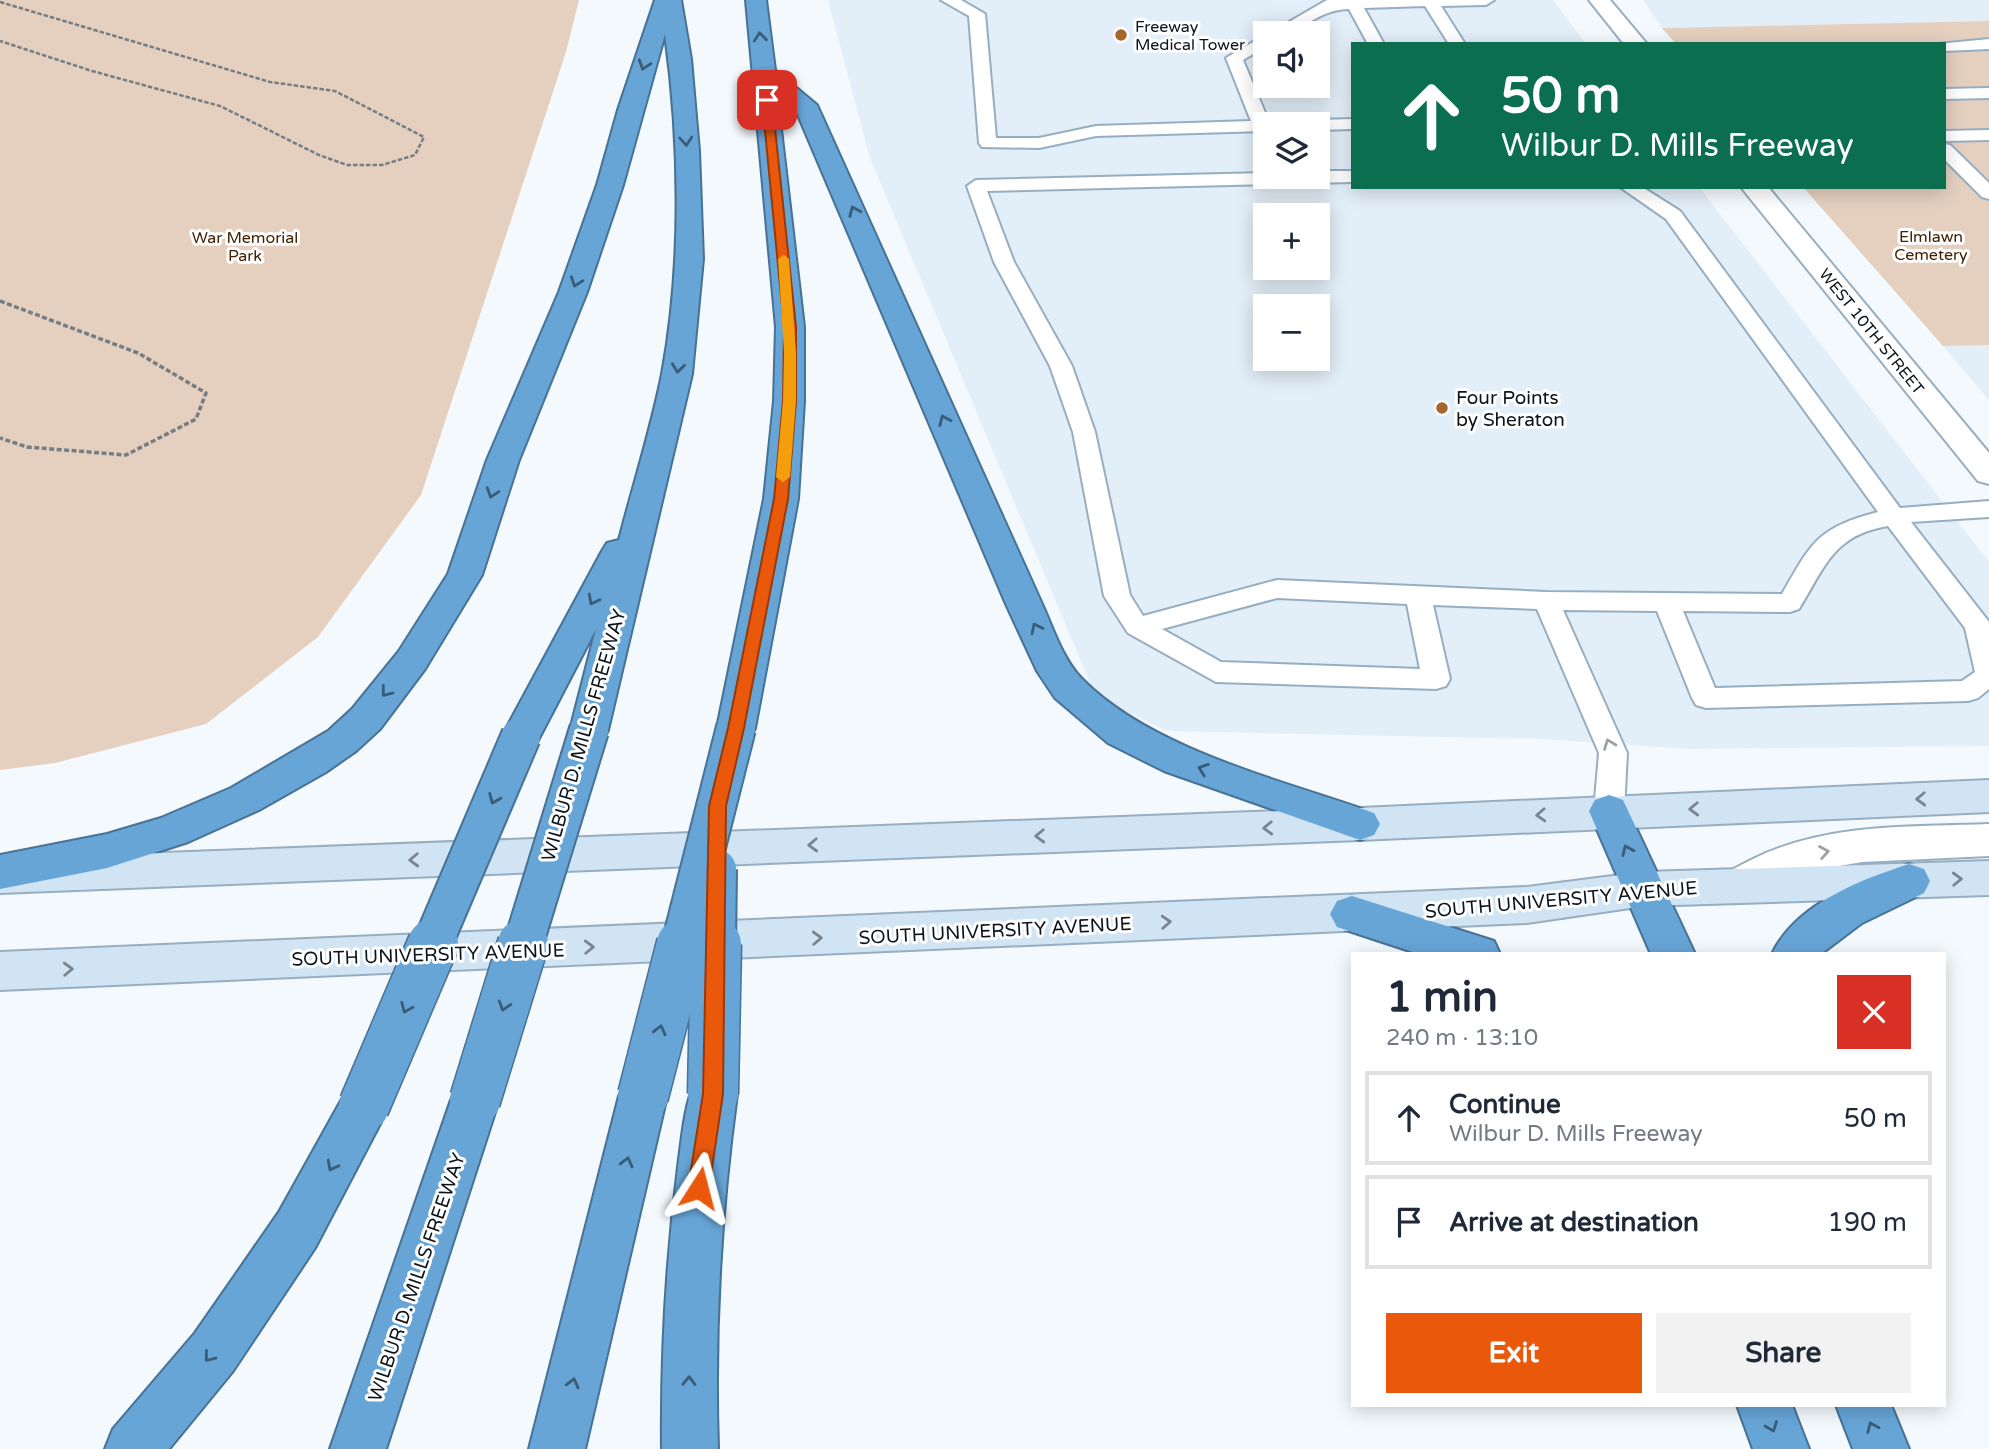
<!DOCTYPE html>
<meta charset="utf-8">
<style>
:root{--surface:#fff;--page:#f2f2f3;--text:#1f2937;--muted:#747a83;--line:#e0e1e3;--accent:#ea580c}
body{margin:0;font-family:"Varela Round",sans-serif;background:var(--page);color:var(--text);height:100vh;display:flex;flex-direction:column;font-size:26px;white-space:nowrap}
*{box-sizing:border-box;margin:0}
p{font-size:23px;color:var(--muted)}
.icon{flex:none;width:38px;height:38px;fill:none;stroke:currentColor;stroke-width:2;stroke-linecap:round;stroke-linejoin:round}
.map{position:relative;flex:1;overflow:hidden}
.sheet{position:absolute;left:1351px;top:952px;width:595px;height:455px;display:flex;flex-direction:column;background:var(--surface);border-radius:0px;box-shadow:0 4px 18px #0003}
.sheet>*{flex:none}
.top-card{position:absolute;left:1351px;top:42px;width:595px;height:147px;border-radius:0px;box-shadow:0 4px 18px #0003;background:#0b6e4f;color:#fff;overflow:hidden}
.controls{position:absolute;left:1253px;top:21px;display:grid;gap:14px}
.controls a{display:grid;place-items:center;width:77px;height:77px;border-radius:0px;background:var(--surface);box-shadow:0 4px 18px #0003;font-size:35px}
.pin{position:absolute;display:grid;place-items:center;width:60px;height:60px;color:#fff;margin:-30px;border-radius:14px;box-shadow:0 4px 10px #0006}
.me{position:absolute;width:77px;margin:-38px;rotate:9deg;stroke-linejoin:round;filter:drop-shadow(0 0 5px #0008)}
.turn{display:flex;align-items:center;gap:24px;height:147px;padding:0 35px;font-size:32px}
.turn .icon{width:91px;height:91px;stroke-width:2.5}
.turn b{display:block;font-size:49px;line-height:60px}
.round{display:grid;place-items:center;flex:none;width:74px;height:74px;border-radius:0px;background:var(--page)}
.summary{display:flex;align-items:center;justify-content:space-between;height:119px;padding:0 35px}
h1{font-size:42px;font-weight:700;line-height:52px}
.cta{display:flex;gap:14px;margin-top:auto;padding:14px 35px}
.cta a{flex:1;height:80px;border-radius:0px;background:var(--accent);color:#fff;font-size:28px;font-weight:700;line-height:80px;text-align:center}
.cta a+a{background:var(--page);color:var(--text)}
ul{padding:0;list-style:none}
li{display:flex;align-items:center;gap:21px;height:94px;margin:0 14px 10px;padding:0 21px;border:4px solid var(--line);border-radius:0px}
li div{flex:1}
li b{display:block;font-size:26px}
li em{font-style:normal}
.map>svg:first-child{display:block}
.built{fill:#e2eef8;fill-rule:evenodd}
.green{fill:#e5d0c0}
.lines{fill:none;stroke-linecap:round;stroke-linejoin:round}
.service-casing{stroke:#97aec1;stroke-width:4}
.tertiary-casing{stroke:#97aec1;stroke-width:4}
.secondary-casing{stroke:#97aec1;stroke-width:4}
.motorway-casing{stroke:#477295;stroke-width:4}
.path-far1{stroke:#767d83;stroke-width:2.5;stroke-dasharray:4.5 2;stroke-linecap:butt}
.path{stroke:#767d83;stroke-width:3.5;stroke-dasharray:5 2.5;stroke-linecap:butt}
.service{fill:#fff;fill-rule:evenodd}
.tertiary{fill:#fff;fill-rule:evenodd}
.secondary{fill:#d1e4f3;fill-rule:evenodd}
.motorway{fill:#67a5d7;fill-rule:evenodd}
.motorway-bridge-far1-casing{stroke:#477295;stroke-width:42;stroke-linecap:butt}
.motorway-bridge-casing{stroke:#477295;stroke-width:53;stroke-linecap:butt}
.motorway-bridge-far1{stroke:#67a5d7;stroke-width:38}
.motorway-bridge{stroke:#67a5d7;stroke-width:50}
.oneway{stroke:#395c79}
.oneway2{stroke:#9da1a4}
.oneway3{stroke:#788692}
.route{fill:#ea580c;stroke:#983908;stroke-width:2}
.slow{fill:#f59e0b}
.poi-dot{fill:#a6672e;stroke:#fff;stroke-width:2.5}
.labels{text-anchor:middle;stroke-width:6;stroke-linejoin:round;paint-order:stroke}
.far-poi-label{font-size:16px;fill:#0b141b;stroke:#fff;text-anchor:start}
.far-park-label{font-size:16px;fill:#422102;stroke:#fff}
.far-street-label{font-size:16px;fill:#0b141b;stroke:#fff}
.poi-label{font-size:19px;fill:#0b141b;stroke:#fff;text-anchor:start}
.street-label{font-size:19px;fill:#0b141b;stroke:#fff}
</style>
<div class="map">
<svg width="1989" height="1449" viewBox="0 0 1989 1449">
<rect width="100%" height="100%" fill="#f4f9fd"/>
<g class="built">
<path d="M828,0H1553L1586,44H1353V187H1699L1989,562V746L1690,749L1542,739L1167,731L1096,697L870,158ZM1265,33H1318V86H1265ZM1265,124H1318V177H1265ZM1265,215H1318V268H1265ZM1265,306H1318V359H1265Z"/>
<polygon points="1643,0 1989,0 1989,21 1662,28"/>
<polygon points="1989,345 1989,400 1943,346"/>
</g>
<g class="green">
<polygon points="0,0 579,0 566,52 421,495 318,637 206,724 55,763 0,770"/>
<polygon points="1989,21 1989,345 1943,346 1803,187 1944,187 1944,44 1676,44 1662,28"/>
</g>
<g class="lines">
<g class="service-casing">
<g id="service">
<polygon points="941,0 961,0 985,14 996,138 1039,138 1096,126 1251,121 1226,58 1265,35 1265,47 1243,60 1269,122 1273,124 1265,124 1265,131 1096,136 1039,148 982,147 979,143 969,16"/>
<path d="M1327,0H1494L1486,5L1441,6L1465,44H1449L1425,6L1364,8L1384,44H1368L1349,9C1314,10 1304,35 1270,33Z"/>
<polygon points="1989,39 1989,49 1944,51 1944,44 1938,44"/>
<polygon points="1989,88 1989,98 1944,99 1944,89"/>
<polygon points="1353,119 1353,129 1318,130 1318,124 1310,124 1318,120"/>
<polygon points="1989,130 1989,140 1944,141 1944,131"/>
<polygon points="1944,144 1950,145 1989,183 1989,199 1982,197 1944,159"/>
<path d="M1318,171H1353V182L987,191L1014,262L1072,366L1095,432L1130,595L1143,616L1277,580L1546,592L1782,594C1812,542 1817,528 1878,512L1666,219L1620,187H1642L1680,211L1900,508L1989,501V517L1911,522L1989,622V689L1978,698L1968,701L1706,708L1696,705L1692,698L1657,611L1563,610L1627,753L1624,811L1619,819L1609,823L1599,819L1594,811L1599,753L1537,609L1433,605L1450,679L1446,686L1436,689L1216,682L1128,633L1104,596L1073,432L1050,366L994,262L967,186L976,180L1265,173V177H1318ZM1888,526L1965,628L1975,672L1962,681L1715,688L1683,611L1790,612L1799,609C1825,567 1833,535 1888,526ZM1277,598L1407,604L1420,669L1221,662L1162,629Z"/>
</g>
</g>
<g class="tertiary-casing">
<g id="tertiary">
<polygon points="1589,0 1610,0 1647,44 1624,44"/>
<polygon points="1741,187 1768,187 1989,453 1989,484 1978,481"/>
<path d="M1989,824V856L1862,862L1805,872L1739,903L1724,898L1718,886C1726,870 1740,866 1755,858C1828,823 1910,827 1989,824Z"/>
</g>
</g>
<g class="secondary-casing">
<g id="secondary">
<polygon points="1989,780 1989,812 1360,840 0,893 0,859 1360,808"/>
<polygon points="1989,861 1989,895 1644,906 1527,923 0,990 0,952 1527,887 1644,872"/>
</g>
</g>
<g class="motorway-casing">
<g id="motorway">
<path d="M655,0H681L691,59L699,151L703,259L692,374L608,730L603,740L589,744L575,740L570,730L596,629L535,746L521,751L507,746L502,736L602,551L607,543L619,540C633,485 651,430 662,374C682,266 680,142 665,34L623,185L587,292L519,460L482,575L425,669L380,729L356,751L326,772L259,810L188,842L107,868L0,889V855L107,834L161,818L231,788L328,731L352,709L399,651L448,574L487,460L559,292L597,185L618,110Z"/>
<path d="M746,0H766L775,70L817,105L1042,604C1053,628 1063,660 1082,679C1152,750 1281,780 1374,813L1380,824L1374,835L1360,840L1164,771L1108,743L1055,698L1037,671L1006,604L795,108L777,95L804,327V401L798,499L755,728L750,738L736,742L722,738L717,728L764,499L774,401L776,327Z"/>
<polygon points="1609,795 1623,800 1695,954 1651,954 1589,811 1595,800"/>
<path d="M1909,864L1924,869L1930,881L1924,893L1862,923L1821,954H1772C1796,904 1860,880 1909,864Z"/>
<polygon points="1352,896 1494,941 1500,954 1419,954 1337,927 1330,914 1337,901"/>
<path d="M713,1072L730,1079L737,1094C721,1212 714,1330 718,1449H662C661,1355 666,1261 678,1167C682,1138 684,1106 696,1079Z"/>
<polygon points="643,1074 660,1081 667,1096 585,1449 529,1449 619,1096 626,1081"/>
<polygon points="475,1078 492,1085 499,1100 386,1449 330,1449 451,1100 458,1085"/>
<polygon points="364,1084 381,1090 388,1106 381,1122 315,1248 233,1371 169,1449 105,1449 113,1429 195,1333 279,1212 347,1090"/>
<polygon points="1737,1405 1792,1405 1809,1449 1753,1449"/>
<polygon points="1836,1405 1891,1405 1909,1449 1853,1449"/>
</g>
</g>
<polyline class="path-far1" points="0,2 270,82 335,91 424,137 415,155 382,165 347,165 319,155 220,106 92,71 0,41"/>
<polyline class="path" points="0,301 138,353 206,393 196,419 126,455 27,447 0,438"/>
<use href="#service" class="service"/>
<use href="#tertiary" class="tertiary"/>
<use href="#secondary" class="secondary"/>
<use href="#motorway" class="motorway"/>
<g class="motorway-bridge-far1-casing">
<g id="motorway-bridge-far1">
<polyline points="432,945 521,736"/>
<polyline points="523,945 589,730"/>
<polyline points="681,945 736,728"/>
<polyline points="716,945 717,869"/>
</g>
</g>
<g class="motorway-bridge-casing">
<g id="motorway-bridge">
<polyline points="713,1094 716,944"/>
<polyline points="643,1096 682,944"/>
<polyline points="475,1100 523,944"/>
<polyline points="364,1106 433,944"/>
</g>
</g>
<use href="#motorway-bridge-far1" class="motorway-bridge-far1"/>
<use href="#motorway-bridge" class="motorway-bridge"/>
</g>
<defs><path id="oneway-chevron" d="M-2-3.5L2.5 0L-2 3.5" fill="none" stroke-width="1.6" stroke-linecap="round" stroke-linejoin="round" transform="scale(1.75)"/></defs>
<g class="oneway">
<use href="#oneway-chevron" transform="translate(760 37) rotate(-96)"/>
<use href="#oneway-chevron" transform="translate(644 65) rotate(108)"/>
<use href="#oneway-chevron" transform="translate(686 141) rotate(86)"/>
<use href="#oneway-chevron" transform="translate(854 211) rotate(-114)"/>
<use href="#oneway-chevron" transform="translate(576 282) rotate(109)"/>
<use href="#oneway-chevron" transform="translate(678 368) rotate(97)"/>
<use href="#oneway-chevron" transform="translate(944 420) rotate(-114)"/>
<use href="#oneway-chevron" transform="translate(492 493) rotate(108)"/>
<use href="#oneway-chevron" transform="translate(593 600) rotate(118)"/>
<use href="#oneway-chevron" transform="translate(1036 628) rotate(-116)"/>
<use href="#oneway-chevron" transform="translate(386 692) rotate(128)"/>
<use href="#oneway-chevron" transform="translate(1203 769) rotate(-161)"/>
<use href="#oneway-chevron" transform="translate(494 799) rotate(113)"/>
<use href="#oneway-chevron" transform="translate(1627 850) rotate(-114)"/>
<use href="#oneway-chevron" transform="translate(504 1006) rotate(107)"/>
<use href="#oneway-chevron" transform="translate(406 1008) rotate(113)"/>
<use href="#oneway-chevron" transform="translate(660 1030) rotate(-76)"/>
<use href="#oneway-chevron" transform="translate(627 1162) rotate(-76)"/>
<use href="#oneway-chevron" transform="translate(332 1166) rotate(118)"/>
<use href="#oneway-chevron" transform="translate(209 1357) rotate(129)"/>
<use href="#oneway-chevron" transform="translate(689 1381) rotate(-89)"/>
<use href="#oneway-chevron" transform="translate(573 1383) rotate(-76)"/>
<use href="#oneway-chevron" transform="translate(1772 1427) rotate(69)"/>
<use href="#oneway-chevron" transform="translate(1872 1427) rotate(-113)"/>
</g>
<g class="oneway2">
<use href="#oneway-chevron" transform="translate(1609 744) rotate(-111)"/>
<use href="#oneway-chevron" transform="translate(1824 852) rotate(-10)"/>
</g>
<g class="oneway3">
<use href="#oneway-chevron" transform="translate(1921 799) rotate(178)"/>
<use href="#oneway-chevron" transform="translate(1694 809) rotate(178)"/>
<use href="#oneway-chevron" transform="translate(1541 815) rotate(177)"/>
<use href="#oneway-chevron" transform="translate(1268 828) rotate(178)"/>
<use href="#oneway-chevron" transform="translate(1040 836) rotate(178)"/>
<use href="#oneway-chevron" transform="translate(813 845) rotate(178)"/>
<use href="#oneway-chevron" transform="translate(414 860) rotate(178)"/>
<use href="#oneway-chevron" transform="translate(1957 879) rotate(-2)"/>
<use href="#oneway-chevron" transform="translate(1166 922) rotate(-3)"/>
<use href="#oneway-chevron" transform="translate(817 938) rotate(-2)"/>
<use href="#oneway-chevron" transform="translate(589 947) rotate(-2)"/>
<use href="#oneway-chevron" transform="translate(68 969) rotate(-2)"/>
</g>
<polygon class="route" points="767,97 772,100 796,327 796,401 788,499 744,728 726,806 723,1094 709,1188 706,1195 699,1197 691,1195 688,1188 703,1094 709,806 728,728 774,499 783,401 784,327 762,100"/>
<polygon class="slow" points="784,255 789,259 796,352 796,401 790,477 783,482 776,477 783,401 784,352 778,259"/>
<g class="poi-dot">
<circle cx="1121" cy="35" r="7"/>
<circle cx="1442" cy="408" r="7"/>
</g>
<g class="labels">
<g class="far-poi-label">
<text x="1135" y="32">Freeway<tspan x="1135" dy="18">Medical Tower</tspan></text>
</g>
<g class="far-park-label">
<text x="1931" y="242">Elmlawn<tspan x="1931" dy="18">Cemetery</tspan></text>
<text x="245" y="243">War Memorial<tspan x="245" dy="18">Park</tspan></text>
</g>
<g class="far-street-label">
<text transform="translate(1872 331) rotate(51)" y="6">WEST 10TH STREET</text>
</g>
<g class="poi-label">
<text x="1456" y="404">Four Points<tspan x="1456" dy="22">by Sheraton</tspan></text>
</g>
<g class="street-label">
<text transform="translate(583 735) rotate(-74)" y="7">WILBUR D. MILLS FREEWAY</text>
<text transform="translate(1561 899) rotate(-5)" y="7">SOUTH UNIVERSITY AVENUE</text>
<text transform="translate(995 930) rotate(-3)" y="7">SOUTH UNIVERSITY AVENUE</text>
<text transform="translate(428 954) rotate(-2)" y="7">SOUTH UNIVERSITY AVENUE</text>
<text transform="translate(416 1277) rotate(-71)" y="7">WILBUR D. MILLS FREEWAY</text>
</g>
</g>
</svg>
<div class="controls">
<a><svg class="icon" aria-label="sound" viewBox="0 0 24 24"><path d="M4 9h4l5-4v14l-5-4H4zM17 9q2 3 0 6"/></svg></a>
<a><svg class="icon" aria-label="layers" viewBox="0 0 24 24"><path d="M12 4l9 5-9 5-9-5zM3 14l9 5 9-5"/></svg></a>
<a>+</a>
<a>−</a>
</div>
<div class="pin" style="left:767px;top:100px;background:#d93025"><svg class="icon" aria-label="arrive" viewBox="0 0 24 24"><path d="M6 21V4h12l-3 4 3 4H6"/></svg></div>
<svg class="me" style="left:699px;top:1188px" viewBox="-20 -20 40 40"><path d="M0-17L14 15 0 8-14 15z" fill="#ea580c" stroke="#fff" stroke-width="4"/></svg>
<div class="top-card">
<div class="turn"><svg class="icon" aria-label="ahead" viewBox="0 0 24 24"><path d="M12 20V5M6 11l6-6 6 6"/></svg><div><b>50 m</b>Wilbur D. Mills Freeway</div></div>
</div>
<section class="sheet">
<div class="summary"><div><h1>1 min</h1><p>240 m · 13:10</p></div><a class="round" style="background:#d93025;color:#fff"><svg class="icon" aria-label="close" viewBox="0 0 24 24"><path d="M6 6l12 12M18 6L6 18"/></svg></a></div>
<ul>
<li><svg class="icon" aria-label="ahead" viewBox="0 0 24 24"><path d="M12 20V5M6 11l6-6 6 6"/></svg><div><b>Continue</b><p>Wilbur D. Mills Freeway</p></div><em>50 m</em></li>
<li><svg class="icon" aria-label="arrive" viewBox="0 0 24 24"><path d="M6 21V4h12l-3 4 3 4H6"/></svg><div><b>Arrive at destination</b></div><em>190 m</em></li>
</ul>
<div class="cta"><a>Exit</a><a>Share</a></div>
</section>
</div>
